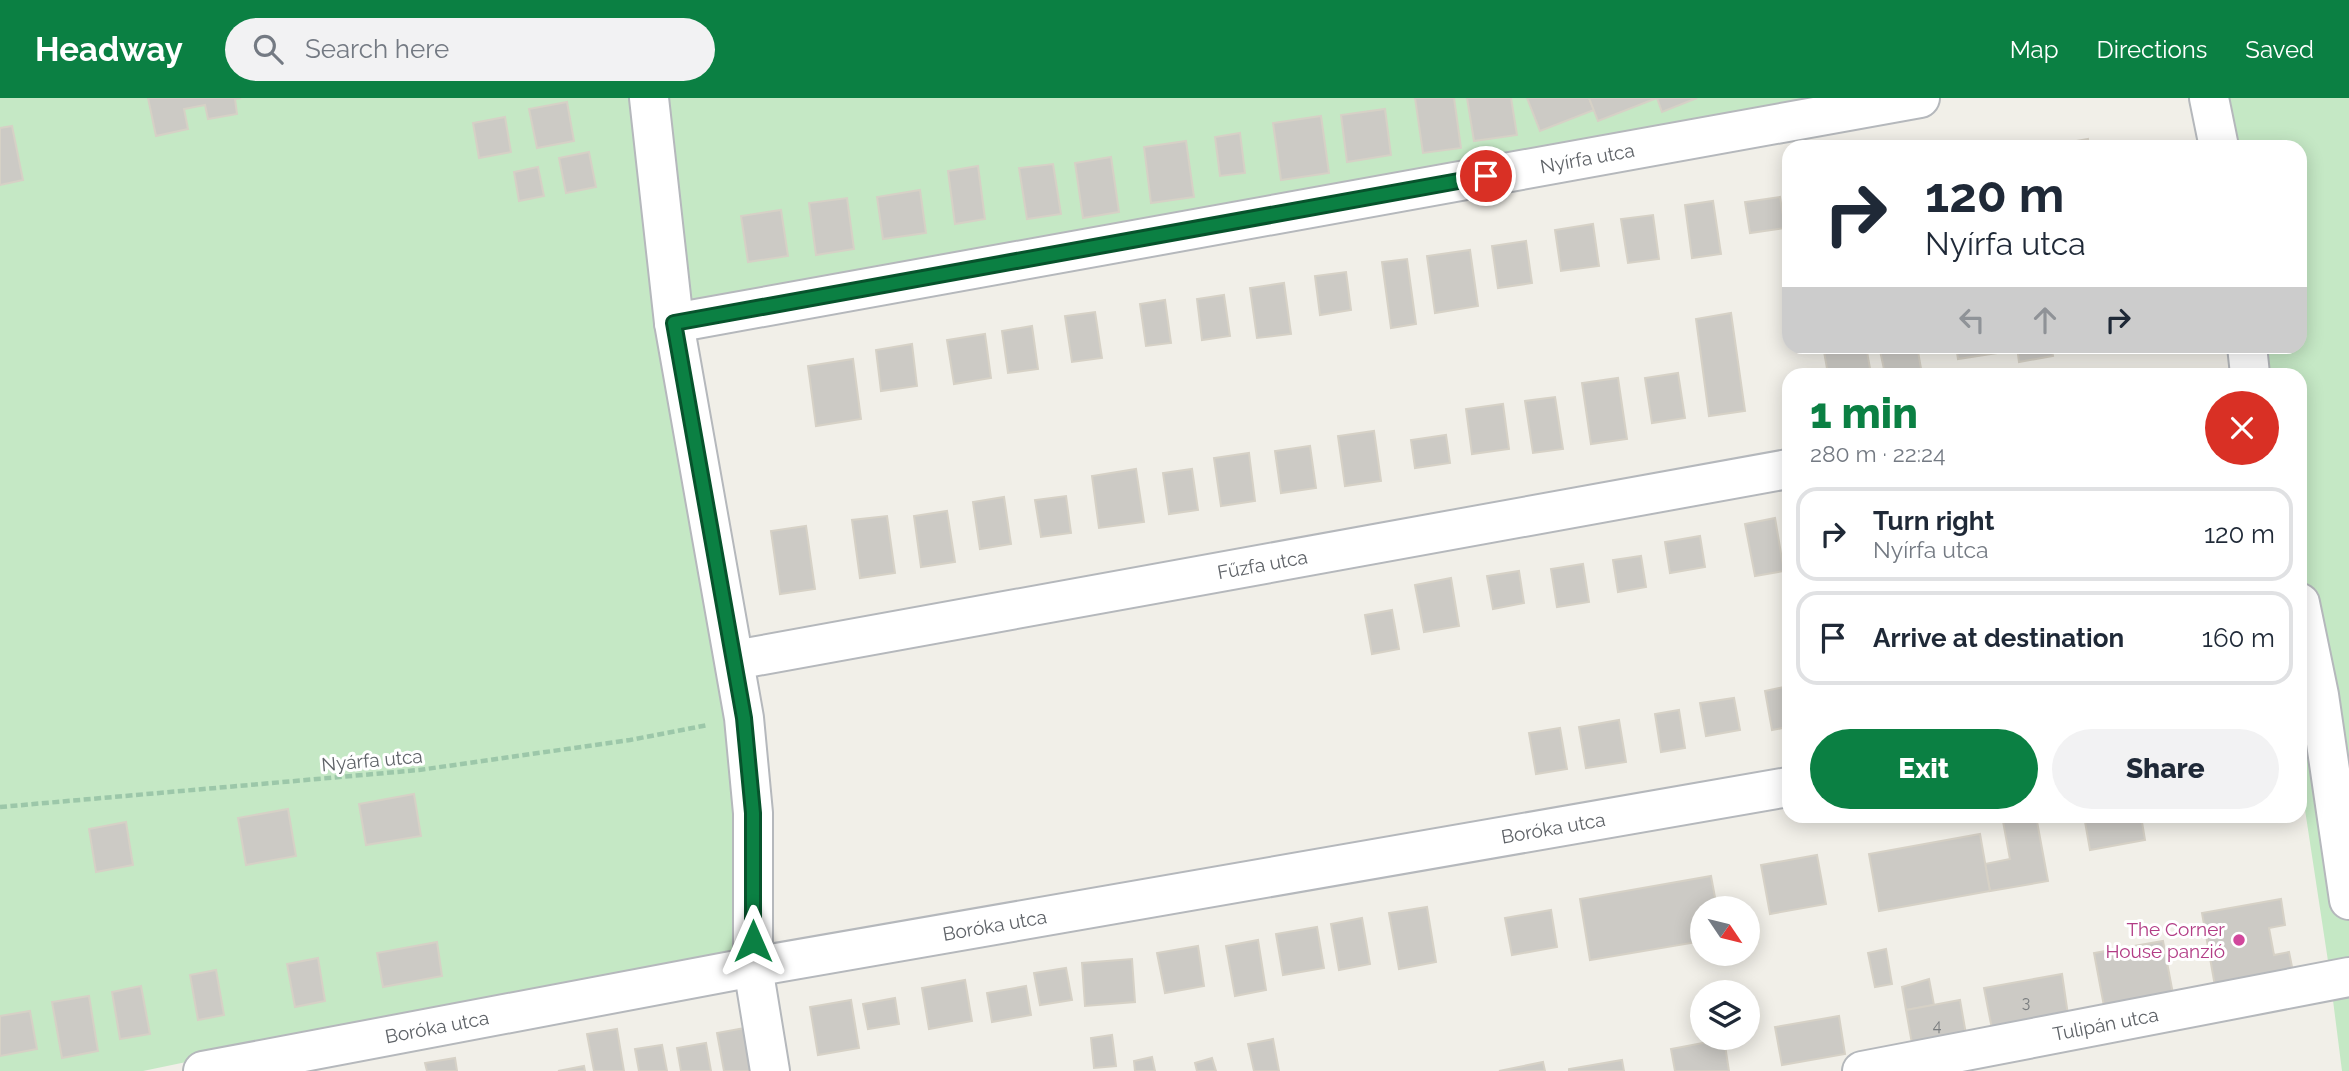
<!DOCTYPE html>
<meta charset="utf-8">
<style>
:root{--surface:#fff;--page:#f2f2f3;--text:#1f2937;--muted:#747a83;--line:#e0e1e3;--accent:#0b8043}
body{margin:0;font-family:Raleway,sans-serif;background:var(--page);color:var(--text);height:100vh;display:flex;flex-direction:column;font-size:26px;white-space:nowrap}
*{box-sizing:border-box;margin:0}
p{font-size:23px;color:var(--muted)}
.icon{flex:none;width:38px;height:38px;fill:none;stroke:currentColor;stroke-width:2;stroke-linecap:round;stroke-linejoin:round}
.map{position:relative;flex:1;overflow:hidden}
.side{position:absolute;left:1782px;top:270px;width:525px;height:455px;display:flex;flex-direction:column;background:var(--surface);border-radius:21px;box-shadow:0 4px 18px #0003}
.side>*{flex:none}
.hud{position:absolute;left:1782px;top:42px;width:525px;height:214px;border-radius:21px;box-shadow:0 4px 18px #0003;background:#fff;color:var(--text);overflow:hidden}
.needle{width:46px;rotate:125deg}
.fabs{position:absolute;left:1690px;top:798px;display:grid;gap:14px}
.fabs a{display:grid;place-items:center;width:70px;height:70px;border-radius:50%;background:var(--surface);box-shadow:0 4px 18px #0003;font-size:35px}
.pin{position:absolute;display:grid;place-items:center;width:60px;height:60px;color:#fff;margin:-30px;border:4px solid #fff;border-radius:50%;box-shadow:0 2px 7px #0007}
.me{position:absolute;width:77px;margin:-38px;rotate:0deg;stroke-linejoin:round;filter:drop-shadow(0 0 5px #0008)}
.turn{display:flex;align-items:center;gap:24px;height:147px;padding:0 28px;font-size:32px}
.turn .icon{width:91px;height:91px;stroke-width:2.5}
.turn b{display:block;font-size:49px;line-height:60px}
.lanes{display:flex;align-items:center;height:66px;padding:0 28px;background:#0003;justify-content:center;gap:35px;direction:ltr}
.lanes .off{opacity:.35}
.round{display:grid;place-items:center;flex:none;width:74px;height:74px;border-radius:37px;background:var(--page)}
.overview{display:flex;align-items:center;justify-content:space-between;height:119px;padding:0 28px}
h1{font-size:42px;font-weight:800;line-height:52px;color:var(--accent)}
.primary-button{display:flex;gap:14px;margin-top:auto;padding:14px 28px}
.primary-button a{flex:1;height:80px;border-radius:42px;background:var(--accent);color:#fff;font-size:28px;font-weight:800;line-height:80px;text-align:center}
.primary-button a+a{background:var(--page);color:var(--text)}
ul{padding:0;list-style:none}
li{display:flex;align-items:center;gap:21px;height:94px;margin:0 14px 10px;padding:0 14px;border:4px solid var(--line);border-radius:21px}
li div{flex:1}
li b{display:block;font-size:26px}
li em{font-style:normal}
header{display:flex;align-items:center;gap:42px;box-sizing:border-box;height:98px;padding:0 35px;background:var(--accent);color:#fff}
header strong{font-size:33px}
nav{display:flex;gap:38px;margin-inline-start:auto;font-size:24px}
.search{width:490px;height:63px;background:var(--page);display:flex;align-items:center;gap:18px;box-sizing:border-box;padding:0 24px;border-radius:38px;color:var(--muted);font-size:26px}
.map>svg:first-child{display:block}
.green{fill:#c5e8c5}
.building{fill:#cccac5;stroke:#d6d1c6;stroke-width:2}
.lines{fill:none;stroke-linecap:round;stroke-linejoin:round}
.minor-casing{stroke:#b5b8bc;stroke-width:42}
.path{stroke:#9cc7a9;stroke-width:4.5;stroke-dasharray:7 3.5;stroke-linecap:butt}
.minor{stroke:#fff;stroke-width:38}
.route-casing{stroke:#07532c;stroke-width:18}
.route{stroke:#0b8043;stroke-width:12}
.hotel-dot{fill:#d1479c;stroke:#fff;stroke-width:2.5}
.labels{text-anchor:middle;stroke-width:6;stroke-linejoin:round;paint-order:stroke}
.number-label{font-size:16px;fill:#7a7d7f}
.street-label{font-size:19px;fill:#5f6368;stroke:#fff}
.hotel-label{font-size:19px;fill:#b23c85;stroke:#fff;text-anchor:end}
</style>
<header>
<strong>Headway</strong>
<div class="search"><svg class="icon" aria-label="search" viewBox="0 0 24 24"><circle cx="10" cy="10" r="6"/><path d="M15 15l6 6"/></svg>Search here</div>
<nav><a>Map</a><a>Directions</a><a>Saved</a></nav>
</header>
<div class="map">
<svg width="2349" height="973" viewBox="0 0 2349 973">
<rect width="100%" height="100%" fill="#f1efe8"/>
<g class="green">
<polygon points="0,0 1867,0 674,225 735,562 753,869 462,907 143,973 0,973"/>
<polygon points="2193,0 2349,0 2349,973 2342,973 2328,863 2300,679 2300,276 2236,276 2232,249 2300,248 2300,49 2200,49"/>
</g>
<g class="building">
<polygon points="148,0 241,0 235,1 237,16 208,21 205,7 184,11 188,31 156,38"/>
<polygon points="1415,0 1454,0 1461,50 1423,55"/>
<polygon points="1467,0 1511,0 1517,37 1474,43"/>
<polygon points="1527,0 1589,0 1594,12 1540,33"/>
<polygon points="1589,0 1657,0 1598,23"/>
<polygon points="1657,0 1697,0 1662,14"/>
<polygon points="567,4 574,43 537,50 529,11"/>
<polygon points="1385,11 1391,57 1347,64 1341,17"/>
<polygon points="1321,18 1329,75 1281,82 1273,25"/>
<polygon points="505,19 511,54 479,60 473,25"/>
<polygon points="12,28 23,82 0,87 0,30"/>
<polygon points="1240,35 1245,75 1220,78 1215,39"/>
<polygon points="2088,41 2089,49 2048,49 2048,48"/>
<polygon points="1186,43 1194,99 1151,105 1144,49"/>
<polygon points="589,54 596,89 566,95 559,60"/>
<polygon points="1111,59 1119,114 1083,120 1075,65"/>
<polygon points="1053,66 1061,116 1027,121 1019,70"/>
<polygon points="978,68 985,121 955,126 948,73"/>
<polygon points="538,69 544,98 519,103 514,74"/>
<polygon points="920,92 926,135 883,141 877,99"/>
<polygon points="1780,99 1785,130 1750,135 1745,104"/>
<polygon points="847,100 854,151 816,157 809,105"/>
<polygon points="1713,103 1721,156 1692,160 1685,107"/>
<polygon points="781,112 788,158 748,164 741,118"/>
<polygon points="1653,117 1659,161 1628,165 1621,121"/>
<polygon points="1593,126 1599,168 1561,173 1555,132"/>
<polygon points="1526,143 1532,185 1498,190 1492,148"/>
<polygon points="1470,152 1478,208 1435,215 1427,158"/>
<polygon points="1407,161 1416,226 1391,230 1382,164"/>
<polygon points="1346,174 1351,212 1320,217 1315,178"/>
<polygon points="1284,185 1291,236 1257,240 1250,190"/>
<polygon points="1224,197 1230,238 1202,242 1197,201"/>
<polygon points="1165,202 1171,245 1146,248 1140,206"/>
<polygon points="1095,214 1102,260 1072,264 1065,218"/>
<polygon points="1731,215 1745,313 1709,318 1696,221"/>
<polygon points="1032,228 1038,271 1008,275 1002,233"/>
<polygon points="985,236 991,280 954,286 947,242"/>
<polygon points="912,246 917,288 881,293 876,252"/>
<polygon points="1823,248 1866,248 1871,276 1828,276"/>
<polygon points="1879,248 1917,248 1922,276 1885,276"/>
<polygon points="1956,248 1997,248 1998,255 1958,261"/>
<polygon points="2017,248 2051,248 2053,258 2019,264"/>
<polygon points="2078,248 2108,248 2079,254"/>
<polygon points="853,261 861,321 816,328 808,268"/>
<polygon points="1678,275 1685,320 1652,325 1645,280"/>
<polygon points="1618,280 1627,341 1591,346 1582,285"/>
<polygon points="1555,299 1563,351 1533,355 1525,303"/>
<polygon points="1503,306 1509,351 1472,356 1466,311"/>
<polygon points="1374,333 1381,383 1345,388 1338,338"/>
<polygon points="1446,337 1450,365 1415,370 1411,342"/>
<polygon points="1310,348 1316,390 1281,395 1275,353"/>
<polygon points="1249,355 1255,403 1221,408 1214,360"/>
<polygon points="1136,371 1144,424 1099,430 1092,378"/>
<polygon points="1192,371 1198,412 1169,416 1163,375"/>
<polygon points="1066,398 1071,435 1041,439 1035,402"/>
<polygon points="1004,399 1011,446 980,451 973,404"/>
<polygon points="947,413 955,464 921,469 914,418"/>
<polygon points="887,418 895,475 860,480 852,422"/>
<polygon points="1775,420 1784,473 1755,478 1745,426"/>
<polygon points="806,428 815,491 780,496 771,433"/>
<polygon points="1700,438 1705,469 1670,475 1665,444"/>
<polygon points="1641,458 1646,489 1618,494 1613,462"/>
<polygon points="1583,466 1589,504 1557,509 1551,471"/>
<polygon points="1519,473 1524,505 1493,511 1487,478"/>
<polygon points="1451,480 1459,528 1424,534 1415,487"/>
<polygon points="1392,512 1399,551 1372,556 1365,517"/>
<polygon points="1788,588 1788,629 1772,632 1765,593"/>
<polygon points="1734,600 1740,632 1706,638 1700,605"/>
<polygon points="1679,612 1685,650 1661,654 1655,616"/>
<polygon points="1619,622 1626,664 1586,670 1579,629"/>
<polygon points="1560,630 1567,671 1536,676 1529,635"/>
<polygon points="414,696 421,738 366,747 359,706"/>
<polygon points="288,711 296,758 246,767 238,720"/>
<polygon points="2002,718 2036,718 2048,783 1990,793 1985,766 2010,761"/>
<polygon points="2084,718 2141,718 2145,742 2090,752"/>
<polygon points="126,724 133,767 96,774 89,731"/>
<polygon points="1980,736 1990,793 1879,813 1869,756"/>
<polygon points="1817,757 1826,806 1770,816 1761,767"/>
<polygon points="1711,778 1717,810 1703,810 1703,843 1590,862 1580,801"/>
<polygon points="2281,801 2285,827 2269,830 2274,857 2289,854 2293,874 2215,888 2202,815"/>
<polygon points="1427,809 1436,864 1399,871 1389,815"/>
<polygon points="1551,812 1557,849 1512,857 1505,820"/>
<polygon points="1362,820 1370,866 1339,872 1331,826"/>
<polygon points="1317,829 1324,870 1283,877 1276,836"/>
<polygon points="1258,842 1266,892 1235,898 1226,848"/>
<polygon points="2163,843 2173,896 2104,908 2094,855"/>
<polygon points="437,844 442,878 383,889 377,855"/>
<polygon points="1198,848 1204,888 1165,895 1157,855"/>
<polygon points="1886,851 1892,886 1875,889 1868,855"/>
<polygon points="318,860 325,903 295,909 287,866"/>
<polygon points="1132,861 1135,904 1085,908 1082,865"/>
<polygon points="1066,870 1072,902 1040,907 1034,875"/>
<polygon points="216,872 224,917 198,922 190,877"/>
<polygon points="2062,876 2068,917 1992,931 1984,890"/>
<polygon points="1929,881 1934,907 1906,912 1902,889"/>
<polygon points="965,882 972,923 929,931 922,890"/>
<polygon points="141,888 150,936 120,941 112,894"/>
<polygon points="1026,888 1031,917 992,924 987,895"/>
<polygon points="89,898 98,953 62,960 52,904"/>
<polygon points="895,900 899,926 868,931 863,906"/>
<polygon points="851,902 859,950 818,957 810,909"/>
<polygon points="1960,902 1967,942 1913,951 1906,912"/>
<polygon points="30,913 37,951 0,958 0,918"/>
<polygon points="1839,918 1845,956 1782,967 1775,929"/>
<polygon points="745,930 753,973 724,973 717,935"/>
<polygon points="617,931 624,973 594,973 587,936"/>
<polygon points="1112,937 1116,968 1094,970 1091,940"/>
<polygon points="1273,941 1279,973 1254,973 1248,946"/>
<polygon points="1724,941 1729,973 1675,973 1671,951"/>
<polygon points="706,945 711,973 681,973 677,950"/>
<polygon points="662,947 667,973 639,973 635,951"/>
<polygon points="1152,959 1155,973 1135,973 1134,963"/>
<polygon points="455,960 457,973 427,973 425,965"/>
<polygon points="1212,960 1216,973 1197,973 1195,965"/>
<polygon points="1622,962 1624,973 1569,973 1569,971"/>
<polygon points="1543,964 1545,973 1499,973"/>
<polygon points="584,968 585,973 558,973"/>
</g>
<g class="lines">
<g class="minor-casing">
<g id="minor">
<polyline points="649,0 674,225 744,620 753,715 753,869 770,973"/>
<polyline points="2209,0 2219,49"/>
<path id="s1" d="M674,225L1920,0"/>
<polyline points="2247,248 2250,276"/>
<polyline points="2300,505 2319,597 2349,802"/>
<path id="s2" d="M735,562L1788,371"/>
<path id="s3" d="M203,973L753,869L1788,689"/>
<path id="s4" d="M1862,973L2349,879"/>
</g>
</g>
<polyline class="path" points="0,709 419,672 630,642 708,627"/>
<use href="#minor" class="minor"/>
</g>
<g class="lines">
<g class="route-casing">
<polyline id="route" points="753,843 753,715 744,620 674,225 1486,78"/>
</g>
<use href="#route" class="route"/>
</g>
<circle class="hotel-dot" cx="2239" cy="842" r="7"/>
<g class="labels">
<g class="number-label">
<text x="2026" y="910">3</text>
<text x="1937" y="933">4</text>
</g>
<g class="street-label">
<text dy="7" stroke="none"><textPath href="#s1" startOffset="928">Nyírfa utca</textPath></text>
<text dy="7" stroke="none"><textPath href="#s2" startOffset="536">Fűzfa utca</textPath></text>
<text transform="translate(372 662) rotate(-5)" y="7">Nyárfa utca</text>
<text dy="7" stroke="none"><textPath href="#s3" startOffset="1372">Boróka utca</textPath></text>
<text dy="7" stroke="none"><textPath href="#s3" startOffset="805">Boróka utca</textPath></text>
<text dy="7" stroke="none"><textPath href="#s4" startOffset="248">Tulipán utca</textPath></text>
<text dy="7" stroke="none"><textPath href="#s3" startOffset="238">Boróka utca</textPath></text>
</g>
<g class="hotel-label">
<text x="2225" y="838">The Corner<tspan x="2225" dy="22">House panzió</tspan></text>
</g>
</g>
</svg>
<div class="fabs">
<a><svg class="needle" viewBox="-14 -14 28 28"><path d="M0-13l5 13h-10z" fill="#e53935"/><path d="M0 13l5-13h-10z" fill="#747a83"/></svg></a>
<a><svg class="icon" aria-label="layers" viewBox="0 0 24 24"><path d="M12 4l9 5-9 5-9-5zM3 14l9 5 9-5"/></svg></a>
</div>
<div class="pin" style="left:1486px;top:78px;background:#d93025"><svg class="icon" aria-label="arrive" viewBox="0 0 24 24"><path d="M6 21V4h12l-3 4 3 4H6"/></svg></div>
<svg class="me" style="left:753px;top:843px" viewBox="-20 -20 40 40"><path d="M0-17L14 15 0 8-14 15z" fill="#0b8043" stroke="#fff" stroke-width="4"/></svg>
<div class="hud">
<div class="turn"><svg class="icon" aria-label="right" viewBox="0 0 24 24"><path d="M7 20v-9h11M14 6l5 5-5 5"/></svg><div><b>120 m</b>Nyírfa utca</div></div>
<div class="lanes"><svg class="icon off" aria-label="left" viewBox="0 0 24 24"><path d="M17 20v-9H6M10 6l-5 5 5 5"/></svg><svg class="icon off" aria-label="ahead" viewBox="0 0 24 24"><path d="M12 20V5M6 11l6-6 6 6"/></svg><svg class="icon" aria-label="right" viewBox="0 0 24 24"><path d="M7 20v-9h11M14 6l5 5-5 5"/></svg></div>
</div>
<section class="side">
<div class="overview"><div><h1>1 min</h1><p>280 m · 22:24</p></div><a class="round" style="background:#d93025;color:#fff"><svg class="icon" aria-label="close" viewBox="0 0 24 24"><path d="M6 6l12 12M18 6L6 18"/></svg></a></div>
<ul>
<li><svg class="icon" aria-label="right" viewBox="0 0 24 24"><path d="M7 20v-9h11M14 6l5 5-5 5"/></svg><div><b>Turn right</b><p>Nyírfa utca</p></div><em>120 m</em></li>
<li><svg class="icon" aria-label="arrive" viewBox="0 0 24 24"><path d="M6 21V4h12l-3 4 3 4H6"/></svg><div><b>Arrive at destination</b></div><em>160 m</em></li>
</ul>
<div class="primary-button"><a>Exit</a><a>Share</a></div>
</section>
</div>
